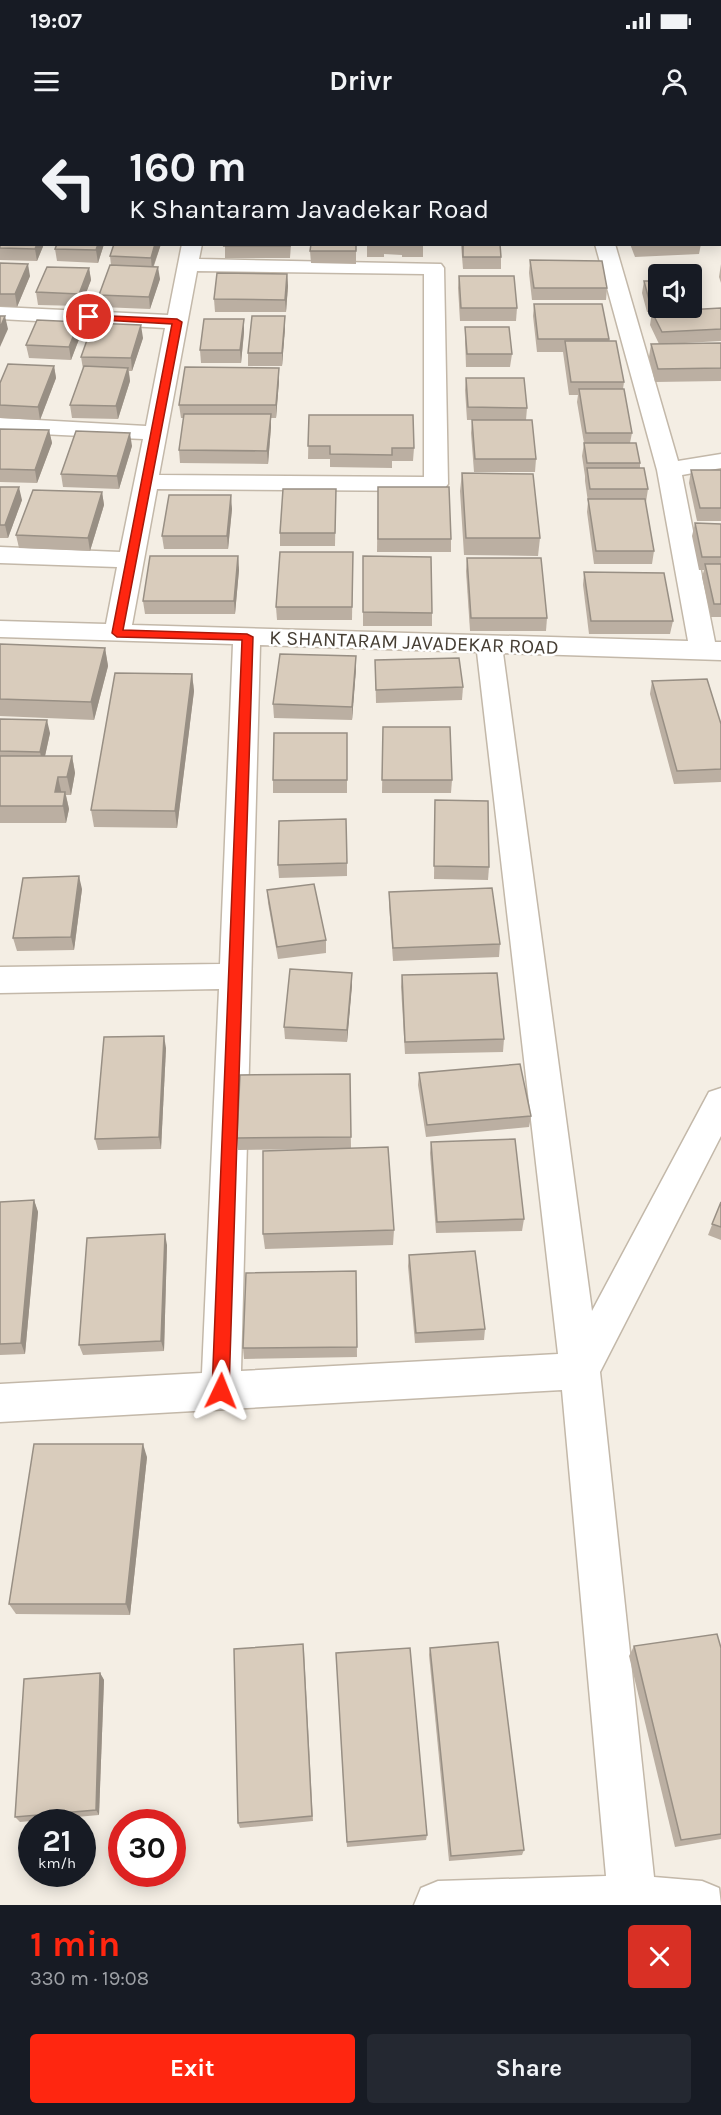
<!DOCTYPE html>
<meta charset="utf-8">
<style>
:root{--surface:#171b24;--page:#242831;--text:#f1f3f6;--muted:#9ea1a6;--accent:#ff2610}
body{margin:0;font-family:Karla,sans-serif;background:var(--page);color:var(--text);height:100vh;display:flex;flex-direction:column;font-size:22px;white-space:nowrap}
*{box-sizing:border-box;margin:0}
p{font-size:20px;color:var(--muted)}
.icon{flex:none;width:33px;height:33px;fill:none;stroke:currentColor;stroke-width:2;stroke-linecap:round;stroke-linejoin:round}
.map{position:relative;height:1785px;overflow:hidden}
.details{display:flex;flex-direction:column;background:var(--surface);flex:1}
.details>*{flex:none}
.banner{position:absolute;left:0px;top:0px;width:722px;height:126px;box-shadow:0 3px 15px #0003;background:#171b24;color:var(--text);overflow:hidden}
.controls{position:absolute;left:648px;top:144px;display:grid;gap:12px}
.controls a{display:grid;place-items:center;width:54px;height:54px;border-radius:6px;background:var(--surface);box-shadow:0 3px 15px #0003;font-size:30px}
.speed{position:absolute;left:18px;top:1689px;display:flex;gap:12px;font-size:30px;font-weight:700;text-align:center}
.speed>*{display:grid;place-content:center;width:78px;height:78px;border-radius:50%;background:var(--surface);box-shadow:0 3px 15px #0003;line-height:1}
.speed small{font-size:15px;font-weight:400}
.speed .limit{border:9px solid #d22;background:#fff;color:#111}
.pin{position:absolute;display:grid;place-items:center;width:51px;height:51px;color:#fff;margin:-26px;border:3px solid #fff;border-radius:50%;box-shadow:0 2px 6px #0007}
.me{position:absolute;width:66px;margin:-33px;rotate:2deg;stroke-linejoin:round;filter:drop-shadow(0 0 4px #0008)}
.turn{display:flex;align-items:center;gap:21px;height:126px;padding:0 30px;font-size:27px}
.turn .icon{width:78px;height:78px;stroke-width:2.5}
.turn b{display:block;font-size:42px;line-height:51px}
.round{display:grid;place-items:center;flex:none;width:63px;height:63px;border-radius:6px;background:var(--page)}
.overview{display:flex;align-items:center;justify-content:space-between;height:102px;padding:0 30px}
h1{font-size:36px;font-weight:700;line-height:45px;color:var(--accent)}
.action{display:flex;gap:12px;margin-top:auto;padding:12px 30px}
.action a{flex:1;height:69px;border-radius:6px;background:var(--accent);color:#fff;font-size:24px;font-weight:700;line-height:69px;text-align:center}
.action a+a{background:var(--page);color:var(--text)}
.status{display:flex;justify-content:space-between;align-items:center;height:42px;padding:0 30px;background:var(--surface);direction:ltr}
.status svg{height:16px;fill:currentColor}
header{display:flex;justify-content:space-between;align-items:center;height:78px;padding:0 30px;background:var(--surface);font-size:27px;font-weight:700}
.map>svg:first-child{display:block}
.lines{fill:none;stroke-linecap:round;stroke-linejoin:round}
.minor-casing{stroke:#c3b8a9;stroke-width:3}
.tertiary-casing{stroke:#c3b8a9;stroke-width:3}
.minor{fill:#fff;fill-rule:evenodd}
.tertiary{fill:#fff;fill-rule:evenodd}
.wall{fill:#bbafa2}
.shaded-wall{fill:#988f84}
.building{fill:#d9ccbc;stroke:#988f84;stroke-width:1.5}
.route{fill:#ff2610;stroke:#a6190a;stroke-width:1.5}
.labels{text-anchor:middle;stroke-width:5;stroke-linejoin:round;paint-order:stroke}
.street-label{font-size:20px;fill:#463e34;stroke:#fff}
</style>
<div class="status"><b>19:07</b><svg viewBox="0 0 49 12"><path d="M0 12V9h3v3zM5 12V6h3v6zM10 12V3h3v9zM15 12V0h3v12zM26 1h20v11H26zM47 4h2v5h-2z"/></svg></div>
<header><svg class="icon" aria-label="menu" viewBox="0 0 24 24"><path d="M4 6h16M4 12h16M4 18h16"/></svg>Drivr<svg class="icon" aria-label="person" viewBox="0 0 24 24"><circle cx="12" cy="8" r="4"/><path d="M4 21q1-7 8-7t8 7"/></svg></header>
<div class="map">
<svg width="721" height="1785" viewBox="0 0 721 1785">
<rect width="100%" height="100%" fill="#f4eee4"/>
<g class="lines">
<g class="minor-casing">
<g id="minor">
<polygon points="122,0 140,0 121,2"/>
<rect x="287" y="0" width="18" height="2"/>
<rect x="720" y="27" width="1" height="10"/>
<rect x="0" y="91" width="2" height="12"/>
<path d="M182,124H202L199,139L441,144L444,148L448,364L444,369L436,371L157,369L132,505L688,521L657,350L595,124H615L678,341L721,334V348L682,355L715,522H721V540L503,533L592,1191L709,972L721,968V1016L600,1252L654,1757L702,1761L719,1768L721,1785H414L421,1768L438,1761L606,1756L562,1270L0,1302V1264L202,1253L219,869L0,873V847L220,844L233,524L0,517V501L106,504L117,447L0,443V427L120,432L143,319L0,312V298L146,306L165,208L0,199V187L168,195ZM197,151L424,154V357L159,355ZM260,525L477,532L558,1234L241,1251Z"/>
</g>
</g>
<g class="tertiary-casing">
<g id="tertiary">
<rect x="0" y="7" width="2" height="10"/>
<rect x="720" y="62" width="1" height="12"/>
</g>
</g>
<use href="#minor" class="minor"/>
<use href="#tertiary" class="tertiary"/>
</g>
<g class="wall">
<polygon points="141,0 202,0 201,2 141,2"/>
<rect x="548" y="0" width="35" height="2"/>
<polygon points="720,32 721,33 721,56 720,56"/>
<polygon points="721,78 721,116 720,114 720,79"/>
<polygon points="0,118 2,124 44,124 37,141 0,140"/>
<polygon points="57,124 104,124 98,143 57,141 55,129"/>
<polygon points="161,124 154,146 160,159 150,189 101,187 99,175 111,145 110,136"/>
<polygon points="225,124 291,124 290,138 225,138"/>
<polygon points="356,124 356,144 311,143 310,131"/>
<polygon points="423,124 423,137 402,137 402,135 384,134 384,137 367,137 367,125"/>
<polygon points="461,124 500,124 501,137 501,149 463,149"/>
<polygon points="630,124 701,124 699,134 635,137"/>
<polygon points="530,140 607,168 606,180 532,180 529,153"/>
<polygon points="0,143 30,156 17,187 0,186"/>
<polygon points="721,144 721,163 719,157"/>
<polygon points="89,148 91,160 81,186 38,185 36,172"/>
<polygon points="287,154 288,166 286,192 215,192 214,179"/>
<polygon points="459,156 517,188 516,201 460,201 458,168"/>
<polygon points="644,161 658,161 658,188 692,188 692,171 694,179 692,190 721,188 721,221 667,224 721,223 721,261 655,262 649,237 651,224 659,224 650,205 652,192 647,192 642,173"/>
<polygon points="534,184 609,219 624,262 623,269 632,313 630,323 640,343 640,348 648,369 646,382 645,382 654,431 652,444 594,444 587,392 588,382 585,361 585,356 582,336 584,323 577,282 578,275 569,275 563,232 537,232 533,196"/>
<polygon points="285,196 285,208 282,246 248,246 248,233"/>
<polygon points="79,202 81,214 71,240 29,238 26,225"/>
<polygon points="465,207 512,234 510,247 466,247 465,219"/>
<polygon points="244,212 241,243 201,243 200,230"/>
<polygon points="143,218 132,251 129,251 130,261 118,299 72,298 70,285 83,249 81,237"/>
<polygon points="54,246 56,258 40,300 0,298 0,263"/>
<polygon points="279,248 279,261 276,298 271,298 271,307 268,344 180,343 179,330 184,298 181,298 179,285"/>
<polygon points="466,258 527,288 526,300 536,339 535,352 474,352 471,313 472,300 467,300 465,270"/>
<polygon points="309,295 414,328 413,341 392,341 392,348 330,347 330,339 308,339"/>
<polygon points="0,309 49,310 52,323 37,363 0,362"/>
<polygon points="132,326 119,369 63,367 61,354"/>
<polygon points="691,350 721,350 721,401 697,401 689,363"/>
<polygon points="462,353 540,418 538,436 464,435 460,371"/>
<polygon points="0,367 22,380 8,418 0,418"/>
<polygon points="378,367 451,419 451,432 377,432"/>
<polygon points="336,369 335,426 280,426 280,413"/>
<polygon points="102,372 104,385 90,431 19,428 16,415"/>
<polygon points="232,389 228,429 164,429 162,416"/>
<polygon points="695,403 721,404 721,497 711,497 702,457 704,450 699,450 692,416"/>
<polygon points="353,432 352,500 277,500 276,487"/>
<polygon points="238,436 239,450 235,494 145,494 143,481"/>
<polygon points="363,436 432,493 432,506 363,506"/>
<polygon points="467,438 547,498 546,511 470,511 466,451"/>
<polygon points="584,452 673,501 670,514 589,514 583,465"/>
<polygon points="0,524 105,528 108,546 94,600 0,596"/>
<polygon points="356,536 356,549 352,600 274,598 273,584"/>
<polygon points="375,540 463,567 462,580 376,583"/>
<polygon points="192,554 194,571 177,708 94,707 91,690"/>
<polygon points="652,561 721,604 721,662 674,664 650,574"/>
<polygon points="0,599 50,613 45,636 72,636 75,653 71,675 66,675 69,689 66,703 0,703"/>
<polygon points="383,607 452,660 451,673 382,673"/>
<polygon points="347,613 347,673 273,673 273,660"/>
<polygon points="435,680 489,747 488,760 434,759"/>
<polygon points="347,743 347,756 279,758 278,745"/>
<polygon points="82,769 74,830 17,831 13,818"/>
<polygon points="267,770 326,820 326,833 278,839 268,783"/>
<polygon points="389,772 500,824 499,837 393,841 389,784"/>
<polygon points="402,855 504,919 503,932 405,934 401,867"/>
<polygon points="352,865 347,922 285,919 284,907"/>
<polygon points="166,928 161,1029 98,1030 95,1019"/>
<polygon points="419,953 531,996 529,1007 426,1017 418,965"/>
<polygon points="350,954 351,1029 394,1110 393,1125 265,1129 263,1114 348,1029 238,1030 237,1018"/>
<polygon points="431,1022 524,1099 522,1111 436,1113 430,1033"/>
<polygon points="34,1080 38,1092 25,1234 0,1235 0,1082"/>
<polygon points="721,1082 721,1120 708,1115"/>
<polygon points="167,1125 164,1231 83,1235 79,1225"/>
<polygon points="409,1135 485,1209 484,1220 415,1223 408,1146"/>
<polygon points="356,1151 357,1237 244,1239 243,1228"/>
<polygon points="147,1337 130,1495 16,1494 9,1484"/>
<polygon points="634,1526 721,1528 721,1719 675,1727 629,1536"/>
<polygon points="430,1528 524,1730 522,1735 449,1741 429,1535"/>
<polygon points="304,1531 313,1701 240,1708 238,1703"/>
<polygon points="336,1533 427,1715 426,1720 347,1727"/>
<polygon points="100,1553 104,1560 99,1695 20,1702 15,1697"/>
</g>
<g class="shaded-wall">
<polygon points="2,68 2,85 0,88 0,71"/>
<polygon points="37,124 44,124 37,141 35,129"/>
<polygon points="98,124 104,124 98,143 96,130"/>
<polygon points="155,124 161,124 152,150 151,138"/>
<polygon points="28,144 30,156 17,187 15,174"/>
<polygon points="158,147 160,159 150,189 149,177"/>
<polygon points="89,148 91,160 81,186 79,174"/>
<polygon points="287,154 288,166 286,192 285,180"/>
<polygon points="5,196 8,209 0,227 0,208"/>
<polygon points="285,196 285,208 282,246 282,233"/>
<polygon points="244,199 244,212 241,243 240,230"/>
<polygon points="79,202 81,214 71,240 69,227"/>
<polygon points="141,205 143,218 132,251 131,238"/>
<polygon points="54,246 56,258 40,300 38,287"/>
<polygon points="128,248 130,261 118,299 116,286"/>
<polygon points="279,248 279,261 276,298 276,285"/>
<polygon points="271,294 271,307 268,344 267,331"/>
<polygon points="49,310 52,323 37,363 35,350"/>
<polygon points="130,313 132,326 119,369 117,356"/>
<polygon points="19,367 22,380 8,418 5,405"/>
<polygon points="102,372 104,385 90,431 88,418"/>
<polygon points="231,375 232,389 228,429 227,416"/>
<polygon points="238,436 239,450 235,494 234,481"/>
<polygon points="105,528 108,546 94,600 91,582"/>
<polygon points="356,536 356,549 352,600 352,587"/>
<polygon points="192,554 194,571 177,708 175,691"/>
<polygon points="47,600 50,613 43,645 40,632"/>
<polygon points="72,636 75,653 71,675 67,657"/>
<polygon points="58,657 62,675 55,672"/>
<polygon points="65,672 69,689 66,703 63,686"/>
<polygon points="79,756 82,769 74,830 71,817"/>
<polygon points="352,853 352,865 347,922 347,910"/>
<polygon points="164,916 166,928 161,1029 159,1017"/>
<polygon points="34,1080 38,1092 25,1234 21,1223"/>
<polygon points="165,1114 167,1125 164,1231 161,1221"/>
<polygon points="143,1324 147,1337 130,1495 126,1484"/>
<polygon points="100,1553 104,1560 99,1695 96,1690"/>
</g>
<g class="building">
<polygon points="255,0 285,0 284,2 255,2"/>
<rect x="348" y="0" width="25" height="2"/>
<rect x="376" y="0" width="24" height="2"/>
<rect x="416" y="0" width="42" height="2"/>
<rect x="462" y="0" width="38" height="2"/>
<rect x="507" y="0" width="30" height="2"/>
<polygon points="720,32 721,33 721,44 720,44"/>
<polygon points="0,53 2,53 2,68 0,71"/>
<polygon points="721,78 721,98 720,96 720,79"/>
<polygon points="2,115 2,124 37,124 35,129 0,128 0,118"/>
<polygon points="57,124 98,124 96,130 55,129"/>
<polygon points="114,124 155,124 151,138 110,136"/>
<polygon points="225,124 290,124 290,126 224,126"/>
<polygon points="311,124 356,124 356,131 310,131"/>
<polygon points="463,124 500,124 501,137 463,137"/>
<polygon points="530,140 602,141 607,168 534,168"/>
<polygon points="0,143 28,144 15,174 0,174"/>
<polygon points="110,145 158,147 149,177 99,175"/>
<polygon points="47,147 89,148 79,174 36,172"/>
<polygon points="217,153 287,154 285,180 214,179"/>
<polygon points="459,156 514,156 517,188 461,188"/>
<polygon points="644,161 658,161 658,180 649,180"/>
<polygon points="692,171 694,179 692,179"/>
<polygon points="534,184 602,184 609,219 538,219"/>
<polygon points="721,188 721,209 662,212 652,192"/>
<polygon points="0,196 5,196 0,208"/>
<polygon points="252,196 285,196 282,233 248,233"/>
<polygon points="204,199 244,199 240,230 200,230"/>
<polygon points="37,200 79,202 69,227 26,225"/>
<polygon points="93,203 141,205 131,238 81,237"/>
<polygon points="465,207 509,207 512,234 467,234"/>
<polygon points="565,221 616,221 624,262 571,262"/>
<polygon points="721,223 721,248 658,249 651,224"/>
<polygon points="8,244 54,246 38,287 0,285 0,263"/>
<polygon points="84,246 128,248 116,286 70,285"/>
<polygon points="185,247 279,248 276,285 179,285"/>
<polygon points="466,258 524,258 527,288 468,287"/>
<polygon points="579,269 624,269 632,313 586,313"/>
<polygon points="184,294 271,294 267,331 179,330"/>
<polygon points="309,295 413,295 414,328 392,328 392,335 330,334 330,326 308,326"/>
<polygon points="472,300 532,300 536,339 475,339"/>
<polygon points="0,309 49,310 35,350 0,349"/>
<polygon points="76,311 130,313 117,356 61,354"/>
<polygon points="584,323 636,323 640,343 587,343"/>
<polygon points="587,348 644,348 648,369 590,369"/>
<polygon points="691,350 721,350 721,388 700,388"/>
<polygon points="462,353 533,354 540,418 466,418"/>
<polygon points="0,367 19,367 5,405 0,405"/>
<polygon points="378,367 449,367 451,419 378,419"/>
<polygon points="283,369 336,369 335,413 280,413"/>
<polygon points="33,370 102,372 88,418 16,415"/>
<polygon points="169,375 231,375 227,416 162,416"/>
<polygon points="588,379 645,379 654,431 596,431"/>
<polygon points="695,403 721,404 721,437 702,437"/>
<polygon points="280,432 353,432 352,487 276,487"/>
<polygon points="150,436 238,436 234,481 143,481"/>
<polygon points="363,436 431,437 432,493 363,492"/>
<polygon points="467,438 541,438 547,498 471,498"/>
<polygon points="705,444 721,444 721,484 714,484"/>
<polygon points="584,452 664,453 673,501 591,501"/>
<polygon points="0,524 105,528 91,582 0,579"/>
<polygon points="280,534 356,536 352,587 273,584"/>
<polygon points="459,538 463,567 376,570 375,540"/>
<polygon points="115,553 192,554 175,691 91,690"/>
<polygon points="707,559 721,604 721,649 677,651 652,561"/>
<polygon points="0,599 47,600 40,632 0,631"/>
<polygon points="383,607 450,607 452,660 382,660"/>
<polygon points="274,613 347,613 347,660 273,660"/>
<polygon points="0,636 72,636 67,657 58,657 55,672 65,672 63,686 0,686"/>
<polygon points="435,680 488,681 489,747 434,746"/>
<polygon points="346,699 347,743 278,745 279,701"/>
<polygon points="79,756 71,817 13,818 23,758"/>
<polygon points="314,764 326,820 277,827 267,770"/>
<polygon points="492,768 500,824 393,828 389,772"/>
<polygon points="290,849 352,853 347,910 284,907"/>
<polygon points="497,853 504,919 405,922 402,855"/>
<polygon points="164,916 159,1017 95,1019 104,917"/>
<polygon points="520,944 531,996 427,1005 419,953"/>
<polygon points="350,954 351,1017 237,1018 240,955"/>
<polygon points="515,1019 524,1099 437,1102 431,1022"/>
<polygon points="388,1027 394,1110 263,1114 263,1031"/>
<polygon points="34,1080 21,1223 0,1224 0,1082"/>
<polygon points="721,1082 721,1107 712,1104"/>
<polygon points="165,1114 161,1221 79,1225 87,1118"/>
<polygon points="475,1131 485,1209 416,1213 409,1135"/>
<polygon points="356,1151 357,1227 243,1228 246,1153"/>
<polygon points="34,1324 143,1324 126,1484 9,1484"/>
<polygon points="717,1514 721,1528 721,1714 681,1720 634,1526"/>
<polygon points="498,1522 524,1730 451,1736 430,1528"/>
<polygon points="303,1524 312,1696 238,1703 234,1529"/>
<polygon points="410,1528 427,1715 347,1722 336,1533"/>
<polygon points="100,1553 96,1690 15,1697 24,1559"/>
</g>
<polygon class="route" points="89,195 177,199 182,202 123,510 247,514 253,517 229,1271 226,1276 221,1279 215,1276 212,1271 242,520 117,517 112,513 172,204 86,199"/>
<g class="labels">
<g class="street-label">
<text transform="translate(414 522) rotate(2)" y="7">K SHANTARAM JAVADEKAR ROAD</text>
</g>
</g>
</svg>
<div class="controls">
<a><svg class="icon" aria-label="sound" viewBox="0 0 24 24"><path d="M4 9h4l5-4v14l-5-4H4zM17 9q2 3 0 6"/></svg></a>
</div>
<div class="speed"><div>21<small>km/h</small></div><div class="limit">30</div></div>
<div class="pin" style="left:89px;top:197px;background:#d93025"><svg class="icon" aria-label="arrive" viewBox="0 0 24 24"><path d="M6 21V4h12l-3 4 3 4H6"/></svg></div>
<svg class="me" style="left:221px;top:1271px" viewBox="-20 -20 40 40"><path d="M0-17L14 15 0 8-14 15z" fill="#ff2610" stroke="#fff" stroke-width="4"/></svg>
<div class="banner">
<div class="turn"><svg class="icon" aria-label="left" viewBox="0 0 24 24"><path d="M17 20v-9H6M10 6l-5 5 5 5"/></svg><div><b>160 m</b>K Shantaram Javadekar Road</div></div>
</div>
</div>
<section class="details">
<div class="overview"><div><h1>1 min</h1><p>330 m · 19:08</p></div><a class="round" style="background:#d93025;color:#fff"><svg class="icon" aria-label="close" viewBox="0 0 24 24"><path d="M6 6l12 12M18 6L6 18"/></svg></a></div>
<div class="action"><a>Exit</a><a>Share</a></div>
</section>
